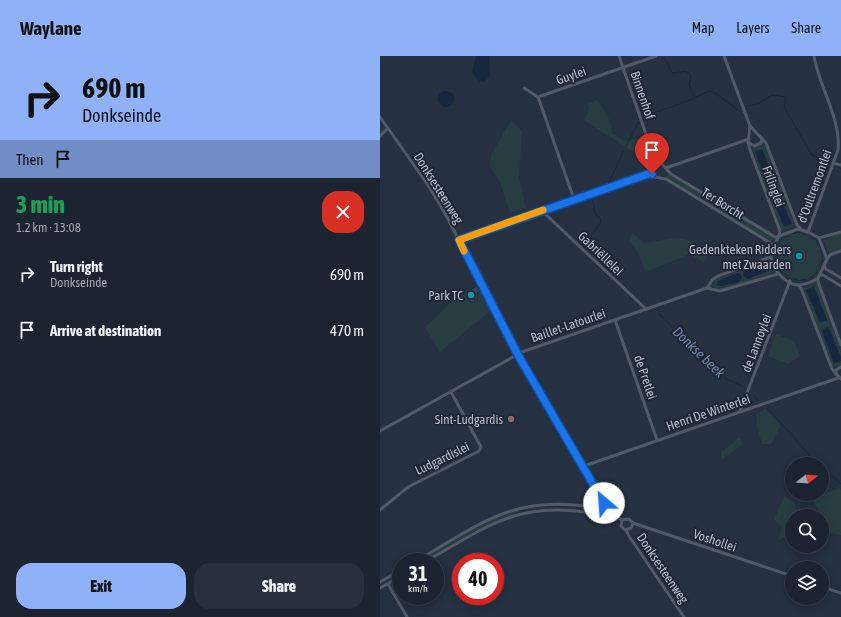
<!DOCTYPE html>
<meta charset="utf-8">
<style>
:root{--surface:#1c2431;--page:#29303d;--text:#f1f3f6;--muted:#a0a4ab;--line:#3a414d;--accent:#8eb1f8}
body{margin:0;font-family:"Asap Condensed",sans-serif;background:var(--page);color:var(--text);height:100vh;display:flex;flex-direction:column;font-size:15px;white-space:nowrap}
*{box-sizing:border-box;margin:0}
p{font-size:13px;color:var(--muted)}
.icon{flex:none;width:22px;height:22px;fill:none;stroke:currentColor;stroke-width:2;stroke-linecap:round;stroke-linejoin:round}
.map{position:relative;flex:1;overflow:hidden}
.details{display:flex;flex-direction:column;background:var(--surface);width:380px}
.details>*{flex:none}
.guide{background:#8eb1f8;color:#111;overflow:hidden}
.needle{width:26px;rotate:73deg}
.buttons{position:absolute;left:405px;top:401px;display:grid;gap:8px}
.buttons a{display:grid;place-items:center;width:44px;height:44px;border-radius:50%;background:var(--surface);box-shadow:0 2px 10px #0003,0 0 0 1px var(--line);font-size:20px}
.speed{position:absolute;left:12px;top:497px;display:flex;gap:8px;font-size:20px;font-weight:700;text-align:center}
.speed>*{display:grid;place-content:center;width:52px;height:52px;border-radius:50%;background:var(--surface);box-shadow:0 2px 10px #0003,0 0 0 1px var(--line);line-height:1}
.speed small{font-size:10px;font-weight:400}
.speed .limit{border:6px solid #d22;background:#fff;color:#111}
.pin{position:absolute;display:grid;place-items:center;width:34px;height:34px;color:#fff;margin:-41px -17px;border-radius:50% 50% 50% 0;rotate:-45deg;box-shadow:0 0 4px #0007}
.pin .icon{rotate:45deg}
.me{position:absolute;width:44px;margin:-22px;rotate:333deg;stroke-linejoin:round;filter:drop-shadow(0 0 3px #0008)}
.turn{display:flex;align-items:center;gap:14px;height:84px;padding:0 16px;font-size:18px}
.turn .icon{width:52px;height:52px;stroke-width:2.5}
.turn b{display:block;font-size:28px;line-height:34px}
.then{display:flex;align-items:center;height:38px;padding:0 16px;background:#0003;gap:8px;font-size:15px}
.round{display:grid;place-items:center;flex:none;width:42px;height:42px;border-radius:16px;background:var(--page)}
.summary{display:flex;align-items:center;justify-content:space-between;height:68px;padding:0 16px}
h1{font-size:24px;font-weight:800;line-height:30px;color:#1e9e55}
.action{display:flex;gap:8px;margin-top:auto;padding:8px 16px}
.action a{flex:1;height:46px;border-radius:16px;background:var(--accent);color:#111;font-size:16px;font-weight:800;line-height:46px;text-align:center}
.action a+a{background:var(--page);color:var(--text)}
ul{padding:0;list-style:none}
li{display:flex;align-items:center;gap:12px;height:56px;padding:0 16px}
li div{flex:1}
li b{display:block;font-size:15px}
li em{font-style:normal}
header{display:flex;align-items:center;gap:24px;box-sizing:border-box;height:56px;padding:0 20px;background:var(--accent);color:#111}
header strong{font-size:19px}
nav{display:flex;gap:22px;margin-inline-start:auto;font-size:14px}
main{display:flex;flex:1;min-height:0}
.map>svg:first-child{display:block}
.green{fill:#283d42}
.water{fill:#18263f}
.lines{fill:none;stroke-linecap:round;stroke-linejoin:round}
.stream{stroke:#18263f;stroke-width:1}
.building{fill:#384357;stroke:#212938}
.minor{stroke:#525a68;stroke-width:3}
.route-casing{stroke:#114b97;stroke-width:10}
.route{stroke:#1a73e8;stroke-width:7}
.slow{stroke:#f59e0b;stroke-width:7}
.culture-dot{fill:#0f9aa8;stroke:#1e2736;stroke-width:1.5}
.education-dot{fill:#8d6e63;stroke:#1e2736;stroke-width:1.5}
.labels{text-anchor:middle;stroke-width:4;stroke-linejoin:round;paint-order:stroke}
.street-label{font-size:13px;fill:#b6bdcb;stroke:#1e2736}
.poi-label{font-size:13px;fill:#b6bdcb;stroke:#1e2736;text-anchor:end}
.water-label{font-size:14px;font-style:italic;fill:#7085aa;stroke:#1e2736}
</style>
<header>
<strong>Waylane</strong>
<nav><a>Map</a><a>Layers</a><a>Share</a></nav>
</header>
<main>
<section class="details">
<div class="guide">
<div class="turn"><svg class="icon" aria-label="right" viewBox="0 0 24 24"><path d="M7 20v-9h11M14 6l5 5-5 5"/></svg><div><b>690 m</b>Donkseinde</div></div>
<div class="then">Then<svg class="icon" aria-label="arrive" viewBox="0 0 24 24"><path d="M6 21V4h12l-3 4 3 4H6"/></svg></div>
</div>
<div class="summary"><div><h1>3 min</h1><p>1.2 km · 13:08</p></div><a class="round" style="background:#d93025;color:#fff"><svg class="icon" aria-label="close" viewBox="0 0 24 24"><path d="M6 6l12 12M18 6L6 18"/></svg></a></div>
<ul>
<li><svg class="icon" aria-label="right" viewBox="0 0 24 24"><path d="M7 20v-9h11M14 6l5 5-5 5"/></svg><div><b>Turn right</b><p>Donkseinde</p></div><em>690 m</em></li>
<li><svg class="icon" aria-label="arrive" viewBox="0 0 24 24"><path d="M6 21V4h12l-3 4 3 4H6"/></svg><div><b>Arrive at destination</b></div><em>470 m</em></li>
</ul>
<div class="action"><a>Exit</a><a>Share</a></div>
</section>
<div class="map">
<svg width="461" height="561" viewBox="0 0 461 561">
<rect width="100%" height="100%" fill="#253041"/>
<g class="green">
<polygon points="218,44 230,65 232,77 246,85 262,81 269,100 266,104 204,64 209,53 208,48"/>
<polygon points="131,64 142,75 139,121 146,152 130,157 120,126 110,111 111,99"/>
<polygon points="382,89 386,90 415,169 402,175 372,94 373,92"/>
<polygon points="287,118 290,118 394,182 392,187 286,122"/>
<polygon points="419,175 437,184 444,202 436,220 419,226 400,217 393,198 401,181"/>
<polygon points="253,177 263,187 296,182 313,185 327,201 323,206 310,198 266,216 257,195 249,184"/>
<polygon points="461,177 461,194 449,198 444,184"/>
<polygon points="388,203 393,216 392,217 354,231 340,234 333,231 335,224"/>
<polygon points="436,226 461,293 461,310 452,311 423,232"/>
<polygon points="97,230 110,255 60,296 45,271 78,240"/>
<polygon points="396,278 414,285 420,300 408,308 388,300"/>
<polygon points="385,353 401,370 391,388 382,388 377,370 376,358"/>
<polygon points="359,382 364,388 341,404 341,396"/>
<polygon points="459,432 461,434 461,479 445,476 442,460 432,443"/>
<polygon points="404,440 414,446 419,460 412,460 412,476 398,485 402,470 394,464"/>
<polygon points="139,454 138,456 108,469 43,506 36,506 110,464"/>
</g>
<g class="water">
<polygon points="96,0 109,0 110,19 105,26 99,25 92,16"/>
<circle cx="66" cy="43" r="8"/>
<polygon points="382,93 396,127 395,129 389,132 375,96"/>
<polygon points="398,135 411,166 411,168 404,171 391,139 391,137"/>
<polygon points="385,208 388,209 390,211 387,215 368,223 363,220 364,215"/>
<polygon points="357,217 360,218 362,221 359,226 342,230 336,229 338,225"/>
<polygon points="434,230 447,264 440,267 426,234"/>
<polygon points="448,270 461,301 461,305 454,308 442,275"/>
</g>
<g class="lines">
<g class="stream">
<path d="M282,1L287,6L292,17C300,17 306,12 311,20L309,28L314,42L329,35L335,37L358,54"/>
<polyline points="367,50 378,48 392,39 406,41 404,51 432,99 448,105"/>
<polyline points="263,61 313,43"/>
<polyline points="246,90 259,66"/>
<polyline points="459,112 461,113"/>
<polyline points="229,127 243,96"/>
<polyline points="227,136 232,134"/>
<polyline points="412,178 419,176 427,180"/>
<polyline points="430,181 436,184 439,191"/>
<polyline points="399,188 402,182 409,180"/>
<polyline points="218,200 207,191 206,188 221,166 220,162 215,157 212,141 223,137"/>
<polyline points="223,206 226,209"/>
<polyline points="397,207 395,198 397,192"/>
<polyline points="439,210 443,202 440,195"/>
<polyline points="398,211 401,216 409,220"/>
<polyline points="231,214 242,224"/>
<polyline points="413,222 419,225 425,223"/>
<polyline points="429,222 435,219 438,214"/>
<polyline points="248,229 258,239"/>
<polyline points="262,242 267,247"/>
<polyline points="278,257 316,295 346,323 362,330"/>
<polyline points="374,339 378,345"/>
<polyline points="386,351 410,377"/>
<polyline points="411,378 429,399 438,408"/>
<polyline points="442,411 449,416"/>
<polyline points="451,419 461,428"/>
</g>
</g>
<polygon class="building" points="97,230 100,236 95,238 96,240 94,242 95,245 91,247 85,237"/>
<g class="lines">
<g class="minor">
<polyline points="239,0 276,107"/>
<polyline points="344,0 370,70 386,87 417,169 421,173"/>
<polyline points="144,32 158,41"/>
<polyline points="158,41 276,0"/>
<polyline points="158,41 194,143"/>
<polyline points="0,61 50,132 67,161 138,299 224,447 230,450 230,456"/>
<polyline points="370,70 368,86 370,94 400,175 399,180"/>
<polyline points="0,80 8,72"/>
<polyline points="368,86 374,90 381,87 382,82"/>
<polyline points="453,107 461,109"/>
<polyline points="286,112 369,83"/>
<polyline points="162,155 266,253"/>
<path d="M418,173L428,176L439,182L447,203L438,222C434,225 426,228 420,229C407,230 391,213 391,200C391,193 396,185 399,180Z"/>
<path d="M428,176L458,94C461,62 439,31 434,0"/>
<polyline points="439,182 461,176"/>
<polyline points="79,184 271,117"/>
<polyline points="393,191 392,188 286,123 274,121 271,117 271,110 276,107 282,108 291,118 395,181 399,181"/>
<polyline points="447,203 450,199 461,195"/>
<polyline points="444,210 446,213 461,222"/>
<polyline points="440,219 443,219 461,230"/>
<polyline points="438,222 438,226 461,289"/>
<polyline points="418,229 421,232 452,313 461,323"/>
<polyline points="327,232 333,223 338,220 388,202 391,198"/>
<polyline points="235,264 277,384"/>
<polyline points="456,318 456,314 461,311"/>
<polyline points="360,355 410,225"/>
<polyline points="0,375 142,296 327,232 340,235 398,218"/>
<polyline points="204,410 458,322"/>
<polyline points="220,451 220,455 223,459 227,459 230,456"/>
<polyline points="0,454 28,431 99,395 101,391 71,336"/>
<polyline points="230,456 242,464"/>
<polyline points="242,464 241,470 245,474 251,472 253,467"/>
<polyline points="242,464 249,463 253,467"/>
<polyline points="253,467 412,520"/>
<polyline points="246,474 249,480 304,561"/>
<path d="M35,506C101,467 136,437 217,452L220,451"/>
<path d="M45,506C108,470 140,443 217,458L220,457"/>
<polyline points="0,526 21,514"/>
<polyline points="8,528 27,561"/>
<polyline points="442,531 461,537"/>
<polyline points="0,532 21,520"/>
</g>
</g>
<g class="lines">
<g class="route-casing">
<polyline id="route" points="224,447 138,299 79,184 271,117 272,118"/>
</g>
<use href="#route" class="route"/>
<polyline class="slow" points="84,195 79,184 163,154"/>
</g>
<g class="culture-dot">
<circle cx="419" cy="200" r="4"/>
<circle cx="91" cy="239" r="4"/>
</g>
<circle class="education-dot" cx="131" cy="363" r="4"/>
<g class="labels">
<g class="street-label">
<text transform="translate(191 19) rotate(-19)" y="5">Guylei</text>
<text transform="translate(263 39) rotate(71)" y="5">Binnenhof</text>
<text transform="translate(394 130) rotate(70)" y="5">Frilinglei</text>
<text transform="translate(434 130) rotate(-70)" y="5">d'Oultremontlei</text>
<text transform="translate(59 132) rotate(58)" y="5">Donksesteenweg</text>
<text transform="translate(343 147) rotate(32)" y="5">Ter Borcht</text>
<text transform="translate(221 197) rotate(44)" y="5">Gabriëllelei</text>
<text transform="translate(188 269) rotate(-19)" y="5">Baillet-Latourlei</text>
<text transform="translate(376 287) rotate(-69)" y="5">de Lannoylei</text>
<text transform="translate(266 321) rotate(71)" y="5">de Pretlei</text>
<text transform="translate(328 356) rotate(-19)" y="5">Henri De Winterlei</text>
<text transform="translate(62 402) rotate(-26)" y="5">Ludgardislei</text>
<text transform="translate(335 484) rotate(19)" y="5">Voshollei</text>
<text transform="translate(283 512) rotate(56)" y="5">Donksesteenweg</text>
</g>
<g class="poi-label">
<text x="411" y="198">Gedenkteken Ridders<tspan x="411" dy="15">met Zwaarden</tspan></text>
<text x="83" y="244">Park TC</text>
<text x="123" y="368">Sint-Ludgardis</text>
</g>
<g class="water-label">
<text transform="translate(319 296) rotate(44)" y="5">Donkse beek</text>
</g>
</g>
</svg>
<div class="buttons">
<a><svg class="needle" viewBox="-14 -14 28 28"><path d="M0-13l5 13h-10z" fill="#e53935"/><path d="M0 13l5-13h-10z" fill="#a0a4ab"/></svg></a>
<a><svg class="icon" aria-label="search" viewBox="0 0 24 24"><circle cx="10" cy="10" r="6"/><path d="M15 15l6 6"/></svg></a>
<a><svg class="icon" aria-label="layers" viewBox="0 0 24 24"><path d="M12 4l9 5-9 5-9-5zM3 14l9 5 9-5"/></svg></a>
</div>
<div class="speed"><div>31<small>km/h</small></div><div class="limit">40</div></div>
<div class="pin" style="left:272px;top:118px;background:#d93025"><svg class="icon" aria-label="arrive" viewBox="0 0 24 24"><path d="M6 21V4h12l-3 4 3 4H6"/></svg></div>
<svg class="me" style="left:224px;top:447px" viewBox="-20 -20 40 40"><circle r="19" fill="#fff"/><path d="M0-13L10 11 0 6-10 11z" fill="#1a73e8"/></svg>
</div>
</main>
